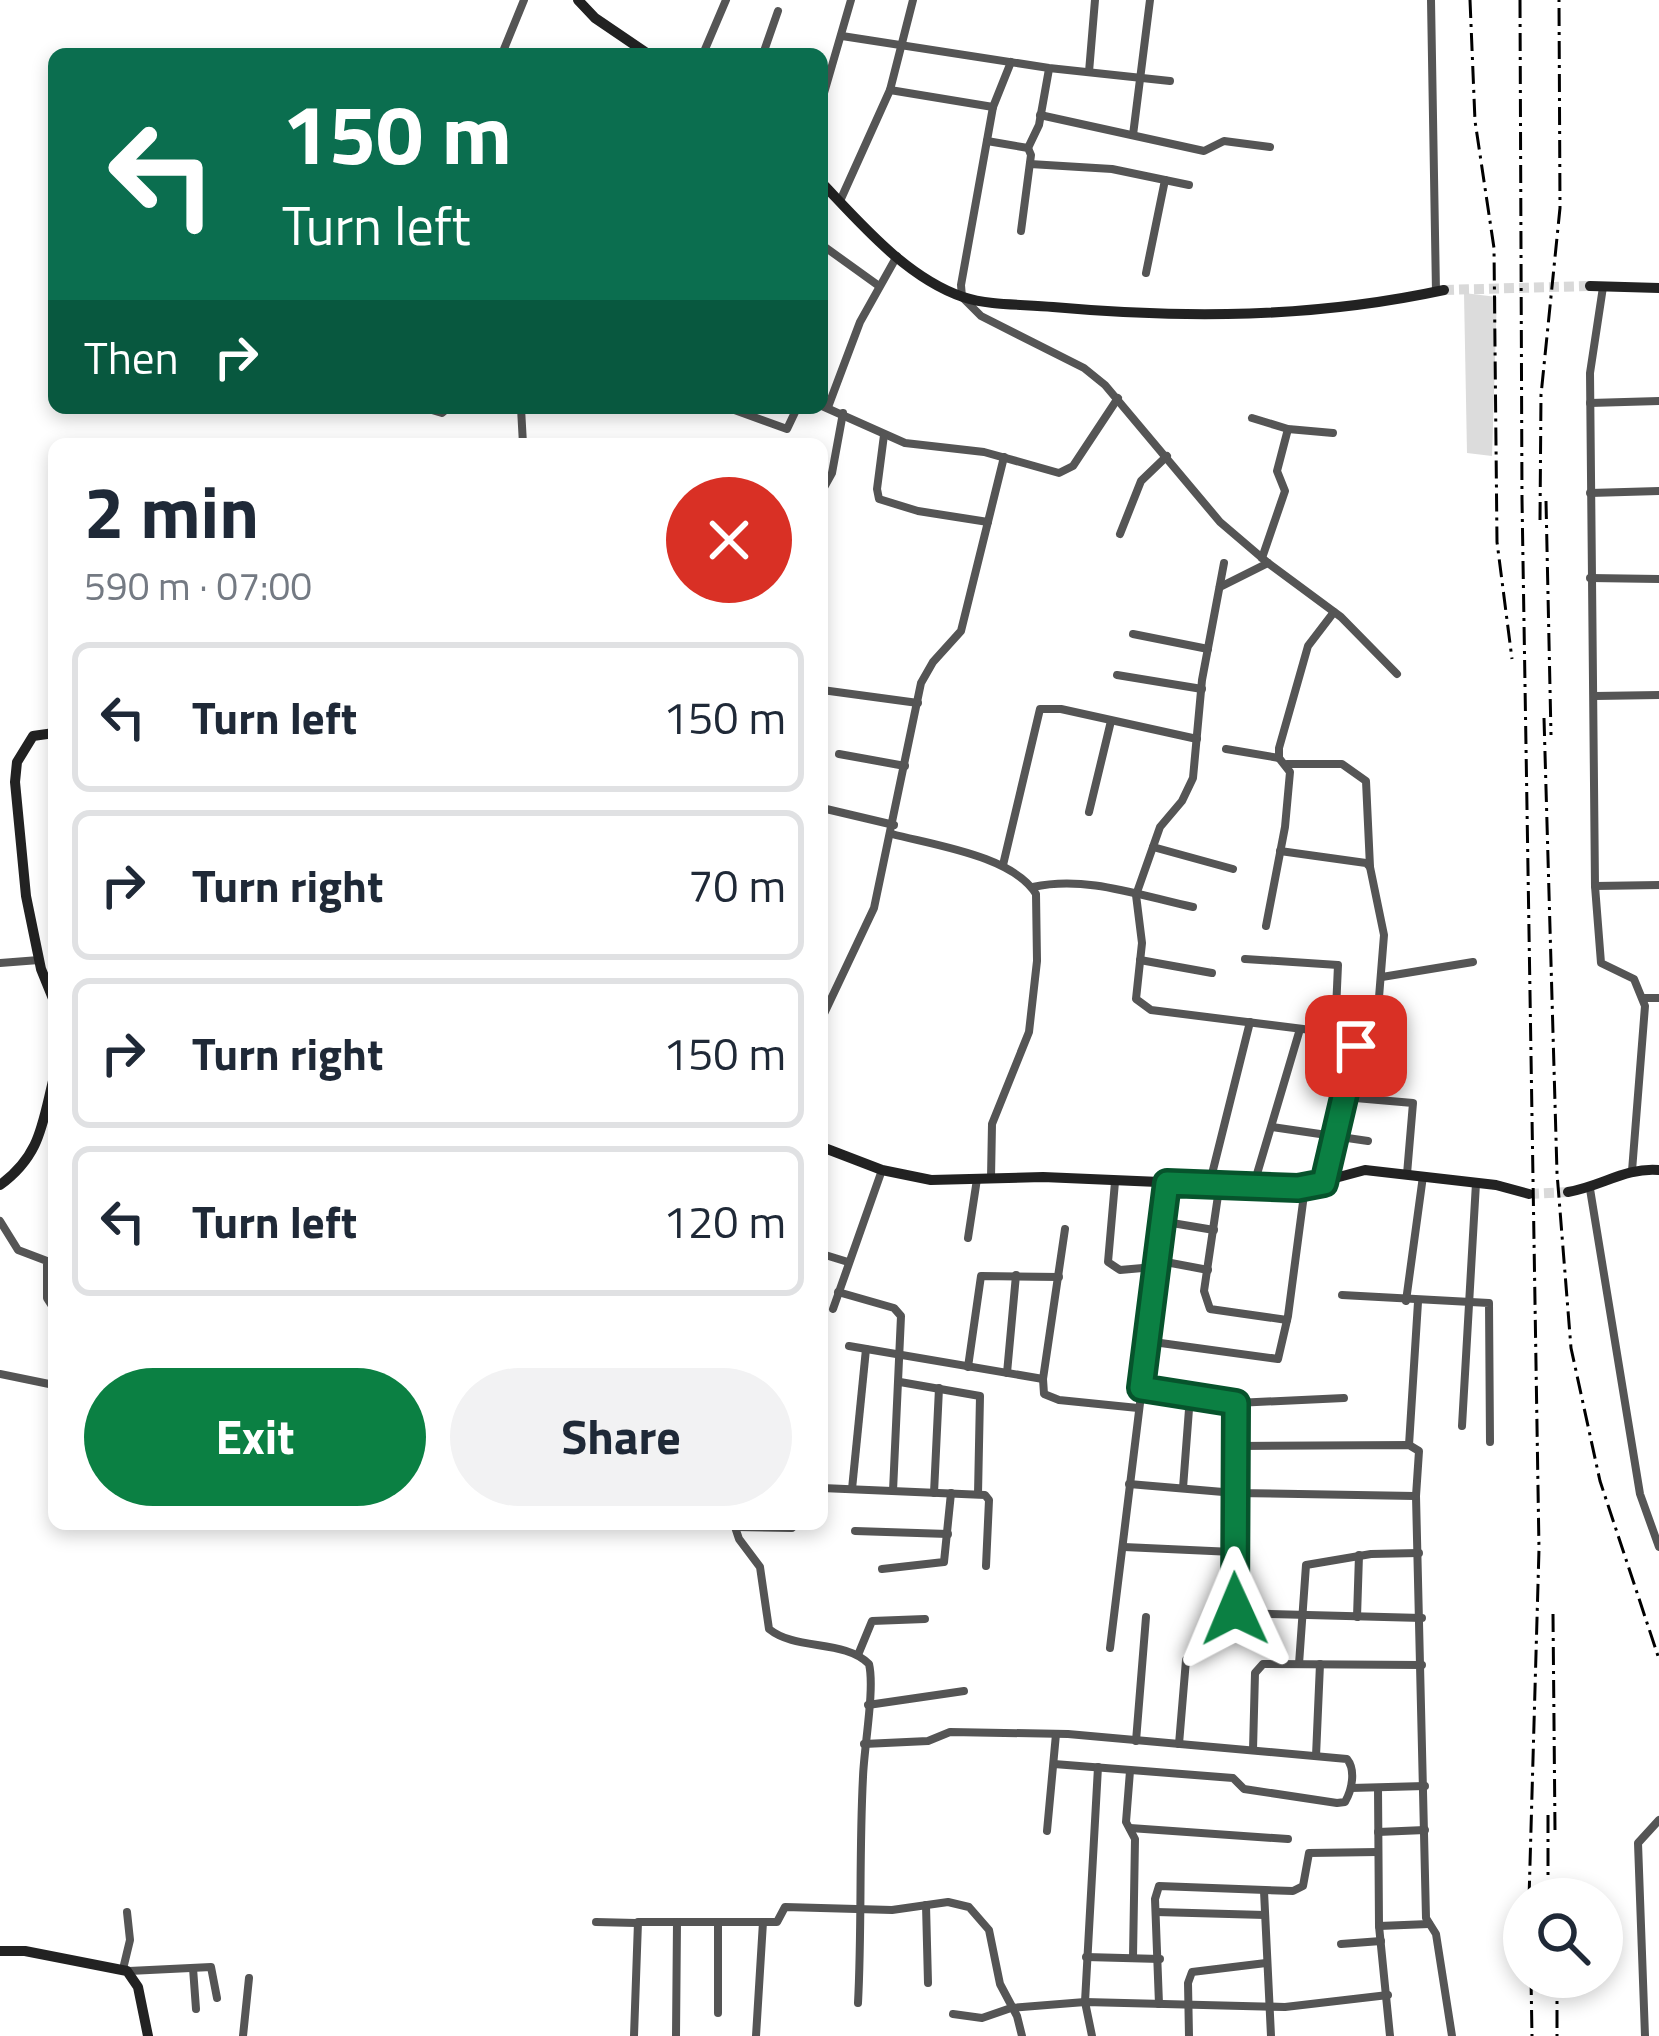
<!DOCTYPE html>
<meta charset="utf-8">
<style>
:root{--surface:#fff;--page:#f2f2f3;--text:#1f2937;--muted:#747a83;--line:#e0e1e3;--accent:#0b8043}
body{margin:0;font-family:"Titillium Web",sans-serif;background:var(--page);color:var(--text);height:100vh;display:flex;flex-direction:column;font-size:45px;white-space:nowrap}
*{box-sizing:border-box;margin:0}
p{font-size:39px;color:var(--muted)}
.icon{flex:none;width:66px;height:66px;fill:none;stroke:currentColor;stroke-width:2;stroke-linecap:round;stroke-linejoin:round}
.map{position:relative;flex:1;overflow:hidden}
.drawer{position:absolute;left:48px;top:438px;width:780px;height:1092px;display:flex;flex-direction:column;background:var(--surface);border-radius:18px;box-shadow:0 6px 18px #0003}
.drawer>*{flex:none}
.banner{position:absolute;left:48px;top:48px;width:780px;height:366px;border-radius:18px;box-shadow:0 6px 18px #0003;background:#0b6e4f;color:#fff;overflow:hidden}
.buttons{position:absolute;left:1503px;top:1878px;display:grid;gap:24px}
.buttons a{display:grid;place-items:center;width:120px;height:120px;border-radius:50%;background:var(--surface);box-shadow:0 6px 18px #0003;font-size:60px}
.pin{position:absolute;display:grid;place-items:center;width:102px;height:102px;color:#fff;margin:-51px;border-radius:24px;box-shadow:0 6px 18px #0006}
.me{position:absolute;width:132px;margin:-66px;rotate:359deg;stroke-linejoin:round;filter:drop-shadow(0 0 9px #0008)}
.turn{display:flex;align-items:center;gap:42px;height:252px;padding:0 36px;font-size:54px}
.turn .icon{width:156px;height:156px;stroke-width:2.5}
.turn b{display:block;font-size:84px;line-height:102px}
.then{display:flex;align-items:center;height:114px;padding:0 36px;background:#0003;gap:24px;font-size:45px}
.round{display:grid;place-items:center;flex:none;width:126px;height:126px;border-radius:63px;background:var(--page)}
.summary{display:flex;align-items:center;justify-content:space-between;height:204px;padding:0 36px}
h1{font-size:72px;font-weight:700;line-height:90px}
.primary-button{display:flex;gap:24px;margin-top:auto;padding:24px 36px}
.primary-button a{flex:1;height:138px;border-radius:72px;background:var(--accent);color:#fff;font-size:48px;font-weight:700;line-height:138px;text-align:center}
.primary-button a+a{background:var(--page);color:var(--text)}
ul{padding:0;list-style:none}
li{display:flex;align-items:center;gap:36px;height:150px;margin:0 24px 18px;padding:0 12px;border:6px solid var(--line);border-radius:18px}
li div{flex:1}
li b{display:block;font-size:45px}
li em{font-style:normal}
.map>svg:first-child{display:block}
.green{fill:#dcdcdc}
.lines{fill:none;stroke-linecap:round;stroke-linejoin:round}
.secondary-tunnel{stroke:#d9d9d9;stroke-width:10;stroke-dasharray:10 5;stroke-linecap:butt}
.street{stroke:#555;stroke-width:8}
.secondary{stroke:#222;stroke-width:10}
.rail{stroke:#000;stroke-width:3;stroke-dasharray:18 6 3 6;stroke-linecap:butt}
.route-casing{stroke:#07532c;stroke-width:30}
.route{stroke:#0b8043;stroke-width:21}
</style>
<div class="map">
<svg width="1659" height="2036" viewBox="0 0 1659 2036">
<rect width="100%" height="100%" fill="#fff"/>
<polygon class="green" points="1464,293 1497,297 1492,456 1467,453"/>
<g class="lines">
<g class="secondary-tunnel">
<polyline points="1444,290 1590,286"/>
<polyline points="1529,1194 1568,1192"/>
</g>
<g class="street">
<polyline points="1431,0 1436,292"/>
<polyline points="842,36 1049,68 1170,81"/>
<polyline points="502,54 524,0"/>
<polyline points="703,54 726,0"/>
<polyline points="763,54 778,11"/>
<polyline points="1011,62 993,107 961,285 962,297 981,316 1084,368 1105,385 1220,522 1268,563 1341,617 1397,674"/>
<polyline points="1089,72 1095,0"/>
<polyline points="890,90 993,107"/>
<polyline points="822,100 851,0"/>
<polyline points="1040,115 1204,151 1224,141 1270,147"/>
<polyline points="1133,135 1150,0"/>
<polyline points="987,141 1028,148 1031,155 1021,231"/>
<polyline points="1028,148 1039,125 1049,69"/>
<polyline points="1030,164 1112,169 1189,185"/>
<polyline points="840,201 890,90 913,0"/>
<polyline points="822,245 879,286"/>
<polyline points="1146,273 1165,180"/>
<polyline points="1603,287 1590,373 1595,886 1601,963 1634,979 1645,1006 1632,1171"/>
<polyline points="1590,403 1659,401"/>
<polyline points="822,406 905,443 984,452 1059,473 1073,466 1118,398"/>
<polyline points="828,407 860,322 897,256"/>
<polyline points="425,408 442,413 448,408"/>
<polyline points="521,408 523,444"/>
<polyline points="729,408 787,429 797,408"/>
<polyline points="1252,418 1288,429 1333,433"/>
<polyline points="884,435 877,489 879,499 918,511 988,522"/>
<polyline points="822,491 832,473 843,413"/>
<polyline points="1590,493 1659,491"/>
<polyline points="1120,534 1141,481 1167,456"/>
<polyline points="1262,558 1285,491 1277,471 1288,429"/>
<polyline points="1224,563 1202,680 1193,778 1182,801 1160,827 1136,895 1142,943 1136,999 1151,1010 1335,1033 1356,1046 1325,1181"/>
<polyline points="1590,578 1659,579"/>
<polyline points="1220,587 1268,563"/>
<polyline points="1133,634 1208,649"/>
<polyline points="1117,675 1202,689"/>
<polyline points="822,690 918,703"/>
<polyline points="1595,696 1659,695"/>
<polyline points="1226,749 1279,758"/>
<polyline points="839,754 905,766"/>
<polyline points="1287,764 1342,764 1366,781 1370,867"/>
<polyline points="822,808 894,825"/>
<polyline points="1089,812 1111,721"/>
<path d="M892,834C933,845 1013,856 1036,894L1037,961L1029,1032L992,1124L991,1178"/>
<polyline points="1153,847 1233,869"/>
<polyline points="1280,851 1366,863 1370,867 1384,935 1371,1097"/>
<polyline points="1003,865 1040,709 1061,709 1197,739"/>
<polyline points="1595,886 1659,885"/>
<path d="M1033,887C1086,875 1141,896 1193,907"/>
<polyline points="1266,926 1285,827 1290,772 1279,758 1279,748 1308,646 1334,612"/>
<polyline points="1245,959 1338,965 1335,1033"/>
<polyline points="1140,960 1212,973"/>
<polyline points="0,963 39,960"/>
<polyline points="1382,977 1473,962"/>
<polyline points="1643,998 1659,998"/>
<polyline points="822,1018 874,908 921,683 933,662 961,631 1004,457"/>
<polyline points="1344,1097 1413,1103 1407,1174"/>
<polyline points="1272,1127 1368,1141"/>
<polyline points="1115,1182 1108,1262 1120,1270 1154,1267"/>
<polyline points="1210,1182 1250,1022"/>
<polyline points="1220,1182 1204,1291 1210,1309 1287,1320"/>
<polyline points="1254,1184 1300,1029"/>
<polyline points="1590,1189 1640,1494 1659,1547"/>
<polyline points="0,1221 18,1250 47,1261 47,1298 54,1309"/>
<polyline points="1160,1221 1214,1230"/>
<polyline points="1065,1229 1043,1379 1044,1394 1059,1400 1138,1408"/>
<polyline points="968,1238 977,1179"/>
<polyline points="822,1254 848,1262"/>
<polyline points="1155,1260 1208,1270"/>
<polyline points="838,1292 894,1308 901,1316 893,1491"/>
<polyline points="1342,1295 1489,1303 1490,1442"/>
<polyline points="1406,1301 1423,1176"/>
<polyline points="833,1309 882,1170"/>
<polyline points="1146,1341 1278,1359 1288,1316 1305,1187"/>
<polyline points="849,1346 1043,1379"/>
<polyline points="968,1367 981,1276 1059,1277"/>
<polyline points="1007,1373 1016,1275"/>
<polyline points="0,1374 54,1385"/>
<polyline points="900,1382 980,1396 978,1494"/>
<polyline points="1141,1388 1236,1403 1344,1398"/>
<polyline points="1236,1403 1233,1552 1237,1613 1422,1618"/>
<polyline points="1462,1426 1476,1183"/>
<polyline points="1409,1445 1418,1302"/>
<polyline points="1236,1446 1409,1445 1419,1451 1416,1496 1426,1918 1436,1934 1452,2036"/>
<polyline points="1129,1484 1235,1493 1415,1496"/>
<polyline points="822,1488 985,1495 989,1500 986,1566"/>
<polyline points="1183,1488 1190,1396"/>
<polyline points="852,1489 866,1349"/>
<polyline points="934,1493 939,1388"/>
<path d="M734,1524L739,1539L760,1567L769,1629C796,1651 844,1639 869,1664C875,1689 864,1747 863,1777C859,1853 862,1927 858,2003"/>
<polyline points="735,1527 792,1528 796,1524"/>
<polyline points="855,1531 948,1534"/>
<polyline points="1124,1547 1233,1552"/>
<polyline points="882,1569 944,1562 951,1493"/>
<polyline points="1357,1617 1359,1555"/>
<polyline points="1110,1648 1167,1183"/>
<polyline points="858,1655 872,1621 925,1619"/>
<polyline points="1299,1664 1306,1565 1371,1554 1419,1553"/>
<polyline points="868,1705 964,1691"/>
<polyline points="1136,1741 1146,1617"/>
<path d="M864,1744L928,1741L950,1732L1068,1734L1347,1759C1356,1770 1352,1790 1345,1802L1337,1803L1244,1789L1233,1778L1054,1764"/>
<polyline points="1179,1744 1186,1660"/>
<polyline points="1253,1750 1255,1673 1263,1664 1422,1665"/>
<polyline points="1316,1756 1320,1664"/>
<polyline points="1130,1771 1126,1822 1135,1839 1133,1957"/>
<polyline points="1351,1788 1425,1786"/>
<polyline points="1378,1788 1379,1926 1390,2036"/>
<polyline points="1130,1828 1288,1839"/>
<polyline points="1047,1831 1056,1734"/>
<polyline points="1378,1832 1425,1830"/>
<polyline points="1264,1891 1271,2036"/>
<polyline points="926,1905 928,1983"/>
<polyline points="1156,1912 1265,1915"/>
<polyline points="596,1922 636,1923"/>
<polyline points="718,1922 718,2013"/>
<polyline points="1379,1926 1429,1924"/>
<polyline points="1341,1944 1381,1941"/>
<polyline points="1086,1957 1160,1959"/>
<polyline points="193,1968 196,2009"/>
<polyline points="123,1969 130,1940 127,1912"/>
<polyline points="129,1971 211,1967 217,1998"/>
<polyline points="1159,2004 1155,1899 1159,1886 1293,1891 1303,1886 1309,1853 1378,1852"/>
<polyline points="953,2014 982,2018 1011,2008 1085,2002 1285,2007 1388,1995"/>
<polyline points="243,2036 249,1978"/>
<polyline points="634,2036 638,1922 777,1922 785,1907 892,1910 948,1902 969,1907 989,1930 1000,1984 1017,2016 1022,2036"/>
<polyline points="676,2036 677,1922"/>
<polyline points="756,2036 763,1922"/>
<polyline points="1092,2036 1085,2002 1098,1767"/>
<polyline points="1189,2036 1188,1983 1192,1972 1266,1963"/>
<polyline points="1645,2036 1638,1843 1659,1820"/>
</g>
<g class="secondary">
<polyline points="578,0 595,18 648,54"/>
<path d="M822,183C861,224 907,278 963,297C990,306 1025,304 1053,307C1186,319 1314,318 1444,290"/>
<polyline points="1590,286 1659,288"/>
<polyline points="54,733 33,736 17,762 15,782 26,896 41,969 54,1001"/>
<polyline points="822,1147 882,1170 931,1180 1043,1177 1298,1188 1365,1170 1496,1185 1529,1194"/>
<path d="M0,1185C41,1155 42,1124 54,1077"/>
<path d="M1568,1192C1600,1187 1626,1167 1659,1170"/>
<polyline points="0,1951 25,1951 127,1971 138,1987 148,2036"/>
</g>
<g class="rail">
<polyline points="1470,0 1475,121 1494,248 1497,542 1512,659"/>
<polyline points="1520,0 1522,499 1539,1549 1529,1899"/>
<polyline points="1546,501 1551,735"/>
<polyline points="1540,520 1541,395 1560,208 1559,0"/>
<polyline points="1544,718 1557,1173 1571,1348 1600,1481 1659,1659"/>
<polyline points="1553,1614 1555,1830"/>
<polyline points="1548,1815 1548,1899"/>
<polyline points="1531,1977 1532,2036"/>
<polyline points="1557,1977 1557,2036"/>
</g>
</g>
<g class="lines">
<g class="route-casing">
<polyline id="route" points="1235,1609 1236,1403 1141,1388 1167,1183 1298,1188 1324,1183 1356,1046"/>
</g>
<use href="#route" class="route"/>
</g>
</svg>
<div class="buttons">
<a><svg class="icon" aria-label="search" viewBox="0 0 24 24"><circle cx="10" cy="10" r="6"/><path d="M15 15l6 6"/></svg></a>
</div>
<div class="pin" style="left:1356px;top:1046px;background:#d93025"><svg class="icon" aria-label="arrive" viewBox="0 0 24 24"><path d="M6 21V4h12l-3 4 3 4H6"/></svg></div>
<svg class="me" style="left:1235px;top:1609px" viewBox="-20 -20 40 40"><path d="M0-17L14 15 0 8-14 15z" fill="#0b8043" stroke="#fff" stroke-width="4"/></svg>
<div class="banner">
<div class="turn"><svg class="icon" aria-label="left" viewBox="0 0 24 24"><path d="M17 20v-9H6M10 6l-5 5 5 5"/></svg><div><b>150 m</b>Turn left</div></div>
<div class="then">Then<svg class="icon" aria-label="right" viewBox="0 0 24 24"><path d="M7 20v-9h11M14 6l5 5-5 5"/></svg></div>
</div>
<section class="drawer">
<div class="summary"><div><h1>2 min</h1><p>590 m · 07:00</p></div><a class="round" style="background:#d93025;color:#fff"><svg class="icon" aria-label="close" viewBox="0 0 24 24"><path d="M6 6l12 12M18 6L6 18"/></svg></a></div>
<ul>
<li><svg class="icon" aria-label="left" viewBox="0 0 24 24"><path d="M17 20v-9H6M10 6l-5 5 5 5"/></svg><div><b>Turn left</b></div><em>150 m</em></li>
<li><svg class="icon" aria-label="right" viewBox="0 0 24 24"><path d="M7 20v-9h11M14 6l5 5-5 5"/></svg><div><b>Turn right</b></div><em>70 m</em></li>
<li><svg class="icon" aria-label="right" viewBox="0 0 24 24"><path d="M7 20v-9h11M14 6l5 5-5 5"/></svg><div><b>Turn right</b></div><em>150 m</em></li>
<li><svg class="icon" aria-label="left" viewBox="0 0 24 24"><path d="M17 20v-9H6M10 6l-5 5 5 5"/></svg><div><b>Turn left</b></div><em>120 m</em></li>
</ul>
<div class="primary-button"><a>Exit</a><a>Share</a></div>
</section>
</div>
